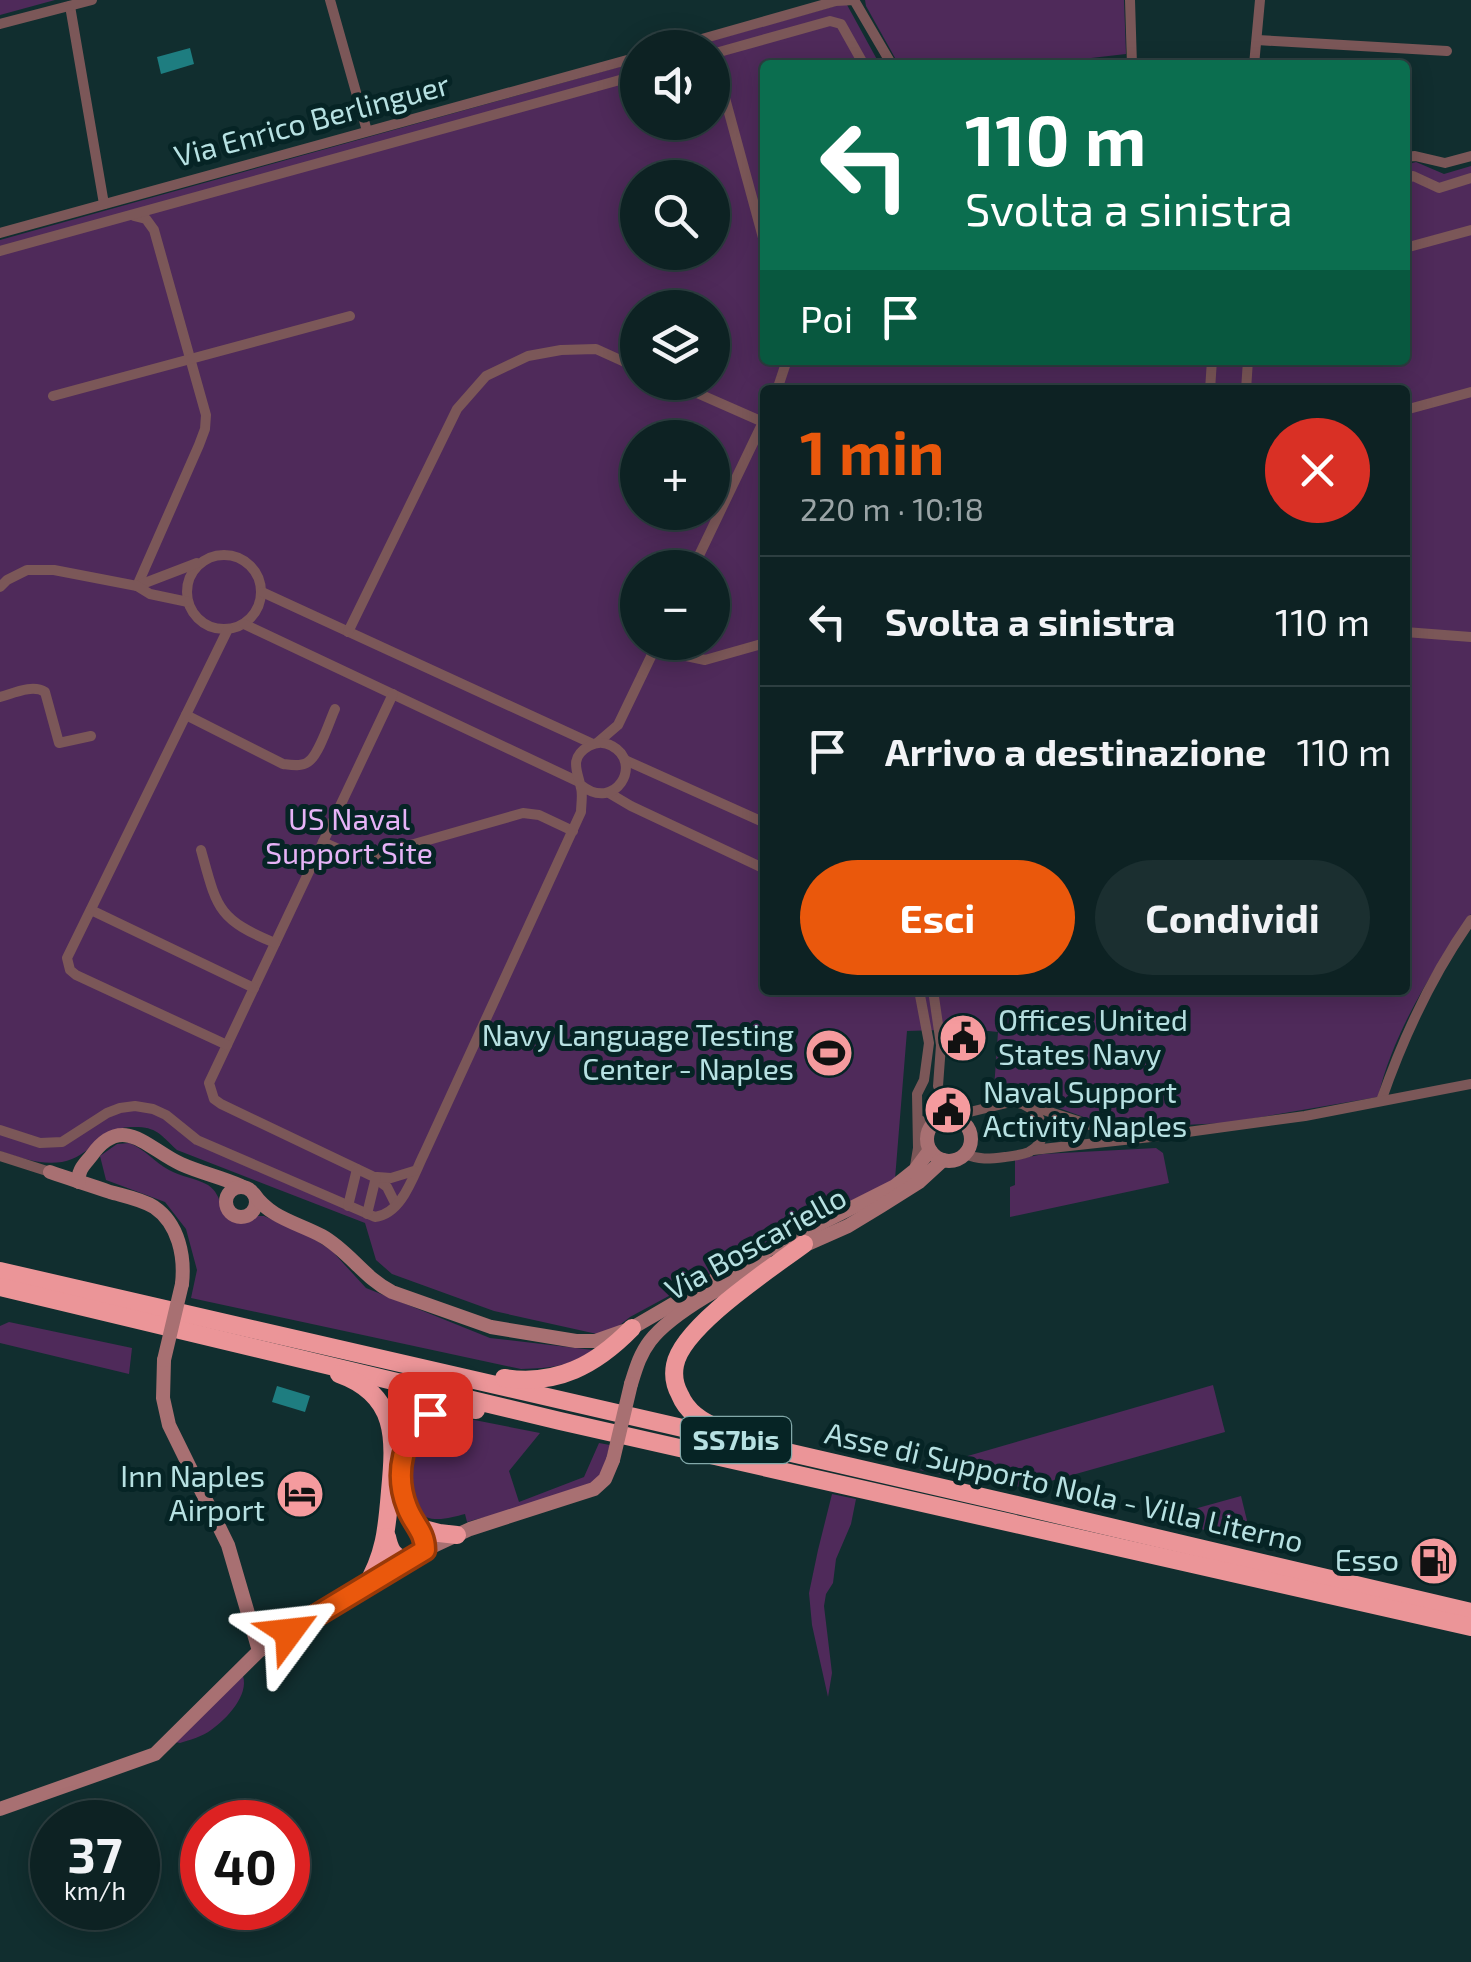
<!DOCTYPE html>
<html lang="it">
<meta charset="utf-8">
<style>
:root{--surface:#0d2223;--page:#1b2f30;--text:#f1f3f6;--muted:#9aa4a6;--line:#2d3f41;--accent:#ea580c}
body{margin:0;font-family:"Exo 2",sans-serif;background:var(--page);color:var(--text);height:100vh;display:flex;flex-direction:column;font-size:38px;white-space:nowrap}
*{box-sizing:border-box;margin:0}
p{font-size:32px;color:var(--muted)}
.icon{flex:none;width:55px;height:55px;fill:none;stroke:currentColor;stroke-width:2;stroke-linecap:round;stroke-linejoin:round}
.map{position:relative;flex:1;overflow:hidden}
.panel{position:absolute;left:760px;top:385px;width:650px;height:610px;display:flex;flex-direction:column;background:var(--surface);border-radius:10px;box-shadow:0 5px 25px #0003,0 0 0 2px var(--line)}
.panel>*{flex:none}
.top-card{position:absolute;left:760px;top:60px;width:650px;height:305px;border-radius:10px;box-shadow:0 5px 25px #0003,0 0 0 2px var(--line);background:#0b6e4f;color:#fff;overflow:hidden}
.buttons{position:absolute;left:620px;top:30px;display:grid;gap:20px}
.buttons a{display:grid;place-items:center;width:110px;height:110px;border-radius:50%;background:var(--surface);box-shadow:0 5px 25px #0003,0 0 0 2px var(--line);font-size:50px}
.speed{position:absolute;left:30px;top:1800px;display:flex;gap:20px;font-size:50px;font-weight:700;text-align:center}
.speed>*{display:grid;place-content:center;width:130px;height:130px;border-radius:50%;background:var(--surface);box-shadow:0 5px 25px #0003,0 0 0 2px var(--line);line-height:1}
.speed small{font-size:25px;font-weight:400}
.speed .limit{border:15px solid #d22;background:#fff;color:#111}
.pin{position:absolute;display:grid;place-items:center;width:85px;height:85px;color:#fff;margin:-42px;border-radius:20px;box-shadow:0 5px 15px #0006}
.me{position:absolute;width:110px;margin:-55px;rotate:60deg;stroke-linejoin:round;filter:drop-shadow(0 0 8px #0008)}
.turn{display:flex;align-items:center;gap:35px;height:210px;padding:0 40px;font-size:45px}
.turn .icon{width:130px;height:130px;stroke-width:2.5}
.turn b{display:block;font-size:70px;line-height:85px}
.then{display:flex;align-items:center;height:95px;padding:0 40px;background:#0003;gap:20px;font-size:38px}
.round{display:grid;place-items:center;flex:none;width:105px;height:105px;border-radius:52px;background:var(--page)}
.summary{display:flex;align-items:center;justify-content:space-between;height:170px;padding:0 40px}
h1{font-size:60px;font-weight:700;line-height:75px;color:var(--accent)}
.cta{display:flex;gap:20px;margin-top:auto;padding:20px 40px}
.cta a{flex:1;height:115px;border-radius:60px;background:var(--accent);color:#fff;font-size:40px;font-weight:700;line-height:115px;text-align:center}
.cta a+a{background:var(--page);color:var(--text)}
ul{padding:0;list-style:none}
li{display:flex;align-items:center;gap:30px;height:130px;padding:0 40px;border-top:2px solid var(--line)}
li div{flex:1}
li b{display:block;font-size:38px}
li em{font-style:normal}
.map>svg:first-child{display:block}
.green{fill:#4f2a5a;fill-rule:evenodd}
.water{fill:#1e7d80}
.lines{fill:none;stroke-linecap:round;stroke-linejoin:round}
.street{stroke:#7b5758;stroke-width:10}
.secondary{stroke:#a87072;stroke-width:14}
.highway{stroke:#eb9598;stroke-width:18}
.secondary-bridge{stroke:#a87072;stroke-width:14}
.route-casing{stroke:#983908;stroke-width:25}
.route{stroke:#ea580c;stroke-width:18}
.labels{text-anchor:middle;stroke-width:10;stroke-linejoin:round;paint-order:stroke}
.shield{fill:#062425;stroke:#82a8a9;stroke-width:2.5}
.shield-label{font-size:28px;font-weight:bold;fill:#b7e1e2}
.street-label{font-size:30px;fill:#b7e1e2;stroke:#062425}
.park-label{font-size:30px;fill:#e6b3f7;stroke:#062425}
.poi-label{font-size:30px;fill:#b7e1e2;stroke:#062425;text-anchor:end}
</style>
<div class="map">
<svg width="1471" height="1962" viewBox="0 0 1471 1962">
<rect width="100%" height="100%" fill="#112e2f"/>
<g class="green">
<polygon points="0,0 55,0 0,15"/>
<polygon points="865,0 1124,0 1126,54 1030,65 899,65 866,6"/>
<path d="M846,3L880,65H765V360H1405V165L1416,162L1444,174L1471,166V914C1433,970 1394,1030 1378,1097L1227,1123L1114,1128L1020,1094L993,1099L987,1091L994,1089L998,1032L969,1029L907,1031L895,1179L761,1246L630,1317L606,1336L494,1311L392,1274L376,1260L365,1223L177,1150C159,1133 156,1126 130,1127C101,1128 91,1157 62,1162C40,1165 20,1158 0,1151V240L637,62L638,122H712V48L689,47ZM638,178H712V252H638ZM638,308H712V382H638ZM765,390H1405V990H765ZM638,438H712V512H638ZM638,568H712V642H638Z"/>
<path d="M129,1143C145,1149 154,1162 169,1170C181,1177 196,1178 208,1185C225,1196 215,1213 238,1220L240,1223L248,1222L257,1216H264L311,1237L332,1251L366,1288L490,1338L593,1350C566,1367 553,1368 521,1369L191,1298L197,1270L186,1229L165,1202L106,1180L100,1156L117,1144Z"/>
<polygon points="1156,1148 1163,1153 1169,1183 1010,1217 1010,1187 1015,1185 1015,1160 1043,1154"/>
<polygon points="9,1322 132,1348 129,1374 0,1343 0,1326"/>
<polygon points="1213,1385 1225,1432 1026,1488 919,1470"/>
<path d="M454,1416L540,1433L509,1471L519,1502L584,1477L599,1443L610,1445C606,1457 605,1471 595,1481C580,1495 492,1515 467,1522L465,1514C453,1517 438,1522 426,1517C399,1505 406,1457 420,1437C428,1426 442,1421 454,1416Z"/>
<polygon points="832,1494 856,1499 851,1524 836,1559 833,1583 826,1594 824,1606 832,1673 828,1697 812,1625 809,1593 818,1550"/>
<polygon points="1241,1496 1252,1541 1158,1519"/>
<path d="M243,1676C249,1695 227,1719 211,1730C203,1736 190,1740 180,1743L175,1742Z"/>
</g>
<g class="water">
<polygon points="190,48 194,64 161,74 157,57"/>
<polygon points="277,1386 310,1396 305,1412 272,1402"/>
</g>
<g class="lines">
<g class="street">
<polyline points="330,0 367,131"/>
<polyline points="1130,0 1132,65"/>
<polyline points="70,6 104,204"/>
<polyline points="0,24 92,0"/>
<polyline points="1257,40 1447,51"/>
<polyline points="670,48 836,1 854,0 892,65"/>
<polyline points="712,54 830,21 841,24 864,65"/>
<polyline points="713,54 765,245"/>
<polyline points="1096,65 1117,65"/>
<polyline points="1254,65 1260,0"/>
<polyline points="1405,157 1415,156 1445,163 1471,156"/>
<polyline points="1405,179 1413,176 1439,188 1471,178"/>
<polyline points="134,216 146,219 154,230 206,415 205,429 199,445 137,586"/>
<polyline points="0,233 638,57"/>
<polyline points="1405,248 1471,230"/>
<polyline points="0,251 638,75"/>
<polyline points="672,382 765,423"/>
<polyline points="777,390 787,360"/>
<polyline points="1210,390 1212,360"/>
<polyline points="1246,390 1248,360"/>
<polyline points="53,396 350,316"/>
<polyline points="1405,410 1471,392"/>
<circle cx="224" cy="592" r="37"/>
<polyline points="693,568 765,418"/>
<polyline points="137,586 197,563"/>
<polyline points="0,587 7,580 27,570 54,570 137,586 150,594 188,602"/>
<polyline points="262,592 593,744"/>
<polyline points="244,624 579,782"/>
<polyline points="348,632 457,409 486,376 528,356 561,350 596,349 638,368"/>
<polyline points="1405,632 1471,637"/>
<polyline points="656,646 672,653 705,660 765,643"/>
<polyline points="393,694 209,1083 214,1099 221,1104 372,1176 387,1187 396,1205"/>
<path d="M0,697C14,693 33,684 45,692L59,743L91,736"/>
<path d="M186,715L283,764C291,765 301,767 308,762C319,755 329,722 335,709"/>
<polyline points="597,743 618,725 658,642"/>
<polyline points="625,760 765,823"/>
<polyline points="609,793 631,806 765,869"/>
<path d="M323,842C340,850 353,856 372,856L523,813L539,815L573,831"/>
<path d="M201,850C217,908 217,919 275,943"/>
<polyline points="91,910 254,988"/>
<polyline points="933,990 941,1045 938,1086 946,1104 966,1111"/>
<polyline points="227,1045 76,975 70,970 67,958 228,629"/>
<path d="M1381,1101C1403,1038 1432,975 1471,920"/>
<polyline points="1031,1106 1109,1131 1135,1135"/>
<path d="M949,1117L1011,1102C1038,1102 1057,1137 1029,1152C1022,1155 1013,1156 1005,1157C989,1159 979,1160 965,1154"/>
<polyline points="918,1119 931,1127"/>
<path d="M0,1130L40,1143L62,1142L107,1113L120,1108L135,1106L153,1109L166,1115L197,1140L375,1217C402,1214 413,1176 424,1154L581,812C581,805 583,795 581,788C578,772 568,758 589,746C596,742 605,742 612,746C644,763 615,813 581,785"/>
<polyline points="1033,1150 1151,1137 1305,1116 1471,1084"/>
<polyline points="0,1156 50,1172"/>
<polyline points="915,1166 918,1148 917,1094 924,1080 929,1043 919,990"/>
<polyline points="377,1177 391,1178 414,1171"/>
<polyline points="348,1206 357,1169"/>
<polyline points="367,1214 376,1177"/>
</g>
<g class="secondary">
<circle cx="949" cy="1139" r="22"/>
<path d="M50,1172C70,1179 90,1185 110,1192C124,1196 141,1199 154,1207C179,1224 185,1257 182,1284"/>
<path d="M79,1182C77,1170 85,1164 92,1155C123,1112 149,1150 181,1164C201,1173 221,1177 241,1186"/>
<circle cx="241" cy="1202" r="15"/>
<path d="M254,1194C270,1218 298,1223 322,1236C349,1251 364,1278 392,1292L491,1327L576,1341H595L632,1328L752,1258L895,1186L915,1170L930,1150"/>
<polyline points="796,1249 848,1226 881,1206 919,1182 943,1160"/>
<polyline points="164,1360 163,1398 169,1425 228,1545 259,1651"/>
<path d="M631,1384C636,1368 640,1354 650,1341C673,1311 734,1280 768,1263"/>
<polyline points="0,1809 155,1754 259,1651 425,1550 470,1529 594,1489 605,1479 613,1460"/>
</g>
<g class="highway">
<polyline points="0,1271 1004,1502 1471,1612"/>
<polyline points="0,1287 560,1421 1471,1627"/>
<path d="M339,1374C398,1395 395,1439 390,1491C387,1528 385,1555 365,1588"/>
<path d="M504,1378C557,1386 596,1365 632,1328"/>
<path d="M721,1429C704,1423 687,1412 680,1395C675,1386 673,1375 675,1365C682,1326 772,1268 804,1244"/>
<polyline points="420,1528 439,1533 457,1535"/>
<path d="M387,1537C390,1551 393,1556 407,1561"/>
<path d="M425,1550C425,1529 409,1519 404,1500C395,1468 404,1415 444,1408C454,1406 466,1409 476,1410"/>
</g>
<g class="secondary-bridge">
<polyline points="164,1360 182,1284"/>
<polyline points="613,1460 631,1384"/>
</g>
</g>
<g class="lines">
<g class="route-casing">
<path id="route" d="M289,1632L425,1550C425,1531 413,1524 407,1507C394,1474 402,1435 430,1414"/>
</g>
<use href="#route" class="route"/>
</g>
<defs>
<g id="civic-disc" transform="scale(2.5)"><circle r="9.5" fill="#f59b9e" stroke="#062425"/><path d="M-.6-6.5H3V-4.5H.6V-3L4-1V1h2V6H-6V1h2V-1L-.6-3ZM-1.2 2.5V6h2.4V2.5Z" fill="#111"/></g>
<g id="stadium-disc" transform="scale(2.5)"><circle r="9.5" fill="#f59b9e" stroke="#062425"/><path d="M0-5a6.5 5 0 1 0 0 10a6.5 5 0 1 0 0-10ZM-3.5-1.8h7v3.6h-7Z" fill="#111"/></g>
<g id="hotel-disc" transform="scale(2.5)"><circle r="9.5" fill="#f59b9e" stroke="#062425"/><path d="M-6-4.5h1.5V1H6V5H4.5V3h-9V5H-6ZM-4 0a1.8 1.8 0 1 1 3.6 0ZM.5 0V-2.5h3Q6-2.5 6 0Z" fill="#111"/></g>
<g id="fuel-disc" transform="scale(2.5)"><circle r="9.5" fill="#f59b9e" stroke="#062425"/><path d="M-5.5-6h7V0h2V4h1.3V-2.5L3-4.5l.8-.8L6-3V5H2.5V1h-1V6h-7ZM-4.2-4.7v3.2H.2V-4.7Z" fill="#111"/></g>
</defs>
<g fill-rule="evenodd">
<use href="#civic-disc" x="963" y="1038"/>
<use href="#stadium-disc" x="829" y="1053"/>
<use href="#civic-disc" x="948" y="1110"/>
<use href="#hotel-disc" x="300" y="1494"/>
<use href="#fuel-disc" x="1434" y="1561"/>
</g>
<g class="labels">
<rect class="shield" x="681" y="1417" width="110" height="46" rx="8"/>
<g class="shield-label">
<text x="736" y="1450">SS7bis</text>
</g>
<g class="street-label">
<text transform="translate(312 121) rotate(-15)" y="10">Via Enrico Berlinguer</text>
<text transform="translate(756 1244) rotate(-29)" y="10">Via Boscariello</text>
<text transform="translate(1064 1488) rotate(13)" y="10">Asse di Supporto Nola - Villa Literno</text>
</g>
<g class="park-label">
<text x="349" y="830">US Naval<tspan x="349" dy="34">Support Site</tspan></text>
</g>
<g class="poi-label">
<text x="998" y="1031" text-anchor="start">Offices United<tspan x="998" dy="34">States Navy</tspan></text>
<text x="794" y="1046">Navy Language Testing<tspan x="794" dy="34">Center - Naples</tspan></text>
<text x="983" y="1103" text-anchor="start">Naval Support<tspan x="983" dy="34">Activity Naples</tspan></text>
<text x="265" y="1487">Inn Naples<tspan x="265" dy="34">Airport</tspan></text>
<text x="1399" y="1571">Esso</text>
</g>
</g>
</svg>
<div class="buttons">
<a><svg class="icon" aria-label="sound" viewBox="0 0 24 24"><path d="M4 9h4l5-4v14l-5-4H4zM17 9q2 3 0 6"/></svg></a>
<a><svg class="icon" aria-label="search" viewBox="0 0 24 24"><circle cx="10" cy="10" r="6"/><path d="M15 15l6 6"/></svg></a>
<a><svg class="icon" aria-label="layers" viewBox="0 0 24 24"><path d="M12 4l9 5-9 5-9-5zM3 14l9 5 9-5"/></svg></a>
<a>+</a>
<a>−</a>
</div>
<div class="speed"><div>37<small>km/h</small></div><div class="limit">40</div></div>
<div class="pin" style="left:430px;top:1414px;background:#d93025"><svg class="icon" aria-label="arrive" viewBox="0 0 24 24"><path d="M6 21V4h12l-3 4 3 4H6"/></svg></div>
<svg class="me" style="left:289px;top:1632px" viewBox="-20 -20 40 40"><path d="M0-17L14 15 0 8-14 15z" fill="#ea580c" stroke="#fff" stroke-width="4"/></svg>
<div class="top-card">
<div class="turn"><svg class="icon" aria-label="left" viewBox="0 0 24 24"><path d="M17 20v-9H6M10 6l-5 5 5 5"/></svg><div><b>110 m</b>Svolta a sinistra</div></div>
<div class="then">Poi<svg class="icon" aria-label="arrive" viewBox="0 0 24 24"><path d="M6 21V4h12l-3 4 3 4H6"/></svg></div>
</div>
<section class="panel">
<div class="summary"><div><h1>1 min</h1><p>220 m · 10:18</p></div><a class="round" style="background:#d93025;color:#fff"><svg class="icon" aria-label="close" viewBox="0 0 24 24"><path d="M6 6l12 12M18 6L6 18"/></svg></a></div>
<ul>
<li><svg class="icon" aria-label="left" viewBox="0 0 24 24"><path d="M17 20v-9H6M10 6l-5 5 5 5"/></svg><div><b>Svolta a sinistra</b></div><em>110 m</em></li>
<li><svg class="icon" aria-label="arrive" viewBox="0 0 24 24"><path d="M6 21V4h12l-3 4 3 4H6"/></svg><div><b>Arrivo a destinazione</b></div><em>110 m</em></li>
</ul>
<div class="cta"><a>Esci</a><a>Condividi</a></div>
</section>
</div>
